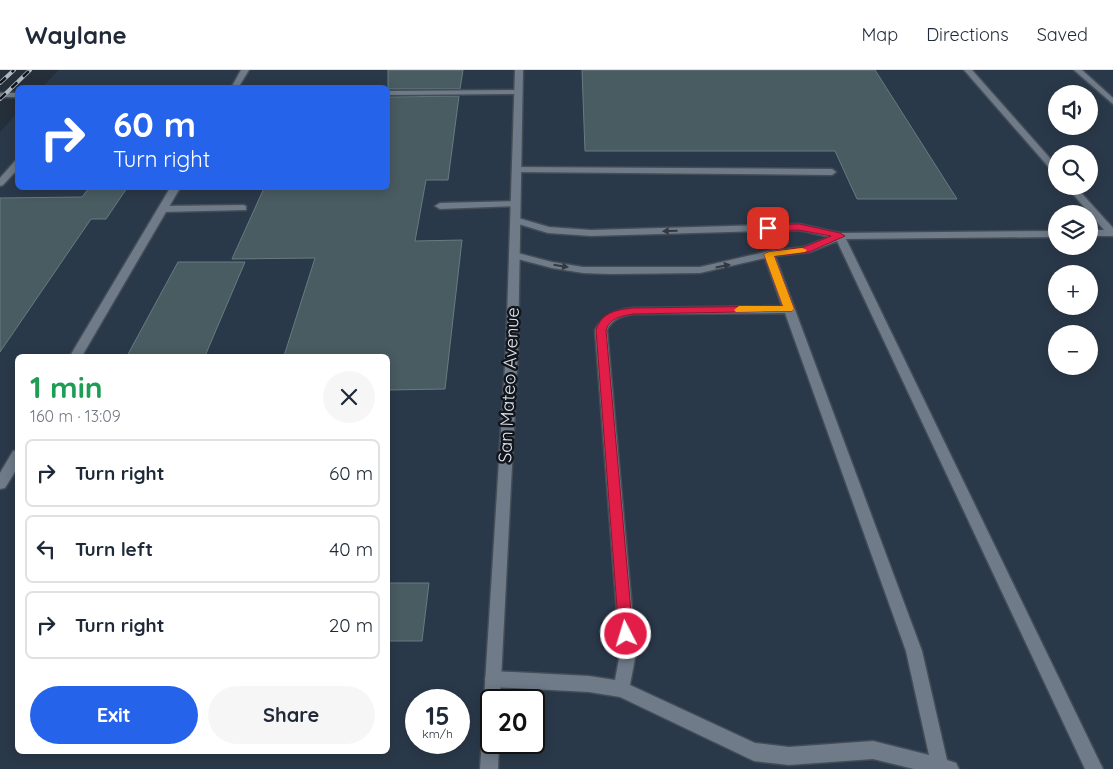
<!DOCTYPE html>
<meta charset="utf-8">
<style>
:root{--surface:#fff;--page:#f6f6f7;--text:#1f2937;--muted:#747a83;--line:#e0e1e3;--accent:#2563eb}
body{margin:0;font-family:Quicksand,sans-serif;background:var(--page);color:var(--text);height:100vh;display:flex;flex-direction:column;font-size:19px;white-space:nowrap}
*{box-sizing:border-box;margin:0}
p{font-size:16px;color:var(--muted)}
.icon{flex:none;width:28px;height:28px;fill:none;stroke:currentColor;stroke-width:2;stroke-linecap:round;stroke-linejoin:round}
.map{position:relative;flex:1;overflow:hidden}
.sheet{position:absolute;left:15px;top:284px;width:375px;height:400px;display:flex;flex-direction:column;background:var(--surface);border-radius:8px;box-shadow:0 2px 12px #0003}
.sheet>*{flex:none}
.guide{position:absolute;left:15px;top:15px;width:375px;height:105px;border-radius:8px;box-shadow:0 2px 12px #0003;background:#2563eb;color:#fff;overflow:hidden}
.fabs{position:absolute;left:1048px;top:15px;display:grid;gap:10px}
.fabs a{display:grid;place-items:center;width:50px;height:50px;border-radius:50%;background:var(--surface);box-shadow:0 2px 12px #0003;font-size:25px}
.speed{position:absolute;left:405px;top:619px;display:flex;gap:10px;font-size:25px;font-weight:700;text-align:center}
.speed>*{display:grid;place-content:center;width:65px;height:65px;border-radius:50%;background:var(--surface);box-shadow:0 2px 12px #0003;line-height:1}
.speed small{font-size:12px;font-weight:400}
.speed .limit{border:2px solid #111;border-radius:8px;background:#fff;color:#111}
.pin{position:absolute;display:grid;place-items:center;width:42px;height:42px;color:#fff;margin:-21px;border-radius:10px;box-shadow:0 2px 8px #0006}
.me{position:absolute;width:55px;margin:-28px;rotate:355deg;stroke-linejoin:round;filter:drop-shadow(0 0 4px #0008)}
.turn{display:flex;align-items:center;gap:18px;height:105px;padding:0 15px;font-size:22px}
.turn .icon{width:65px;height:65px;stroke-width:2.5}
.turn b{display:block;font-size:35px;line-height:42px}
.round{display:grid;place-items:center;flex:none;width:52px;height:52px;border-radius:26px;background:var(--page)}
.overview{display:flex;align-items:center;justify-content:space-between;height:85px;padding:0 15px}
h1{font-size:30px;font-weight:700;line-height:38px;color:#1e9e55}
.cta{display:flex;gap:10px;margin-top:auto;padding:10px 15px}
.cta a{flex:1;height:58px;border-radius:30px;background:var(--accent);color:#fff;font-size:20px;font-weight:700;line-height:58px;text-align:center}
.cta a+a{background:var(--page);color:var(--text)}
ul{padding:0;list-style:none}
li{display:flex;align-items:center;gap:15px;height:68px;margin:0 10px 8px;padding:0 5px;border:2px solid var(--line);border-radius:8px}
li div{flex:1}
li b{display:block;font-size:19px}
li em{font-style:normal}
header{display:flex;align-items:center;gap:30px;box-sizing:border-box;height:70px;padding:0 25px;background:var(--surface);border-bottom:1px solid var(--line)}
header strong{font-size:24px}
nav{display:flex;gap:28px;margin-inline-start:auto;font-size:18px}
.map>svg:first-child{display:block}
.built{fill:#2a394a;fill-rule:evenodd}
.building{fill:#495c62;stroke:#687b82}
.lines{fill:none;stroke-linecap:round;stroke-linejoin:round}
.service-casing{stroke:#444d56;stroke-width:3}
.minor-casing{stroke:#444d56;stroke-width:3}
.secondary-casing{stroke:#444d56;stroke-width:3}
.service{fill:#6f7b89;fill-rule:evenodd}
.minor{fill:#6f7b89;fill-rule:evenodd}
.secondary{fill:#6f7b89;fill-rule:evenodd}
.rail-casing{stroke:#b0b8c0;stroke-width:4}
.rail{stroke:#12161c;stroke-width:2.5;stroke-dasharray:8;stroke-linecap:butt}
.oneway{fill:#333942}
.route{fill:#e11d48;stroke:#92132f}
.slow{fill:#f59e0b}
.labels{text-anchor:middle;stroke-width:5;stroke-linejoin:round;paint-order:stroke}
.street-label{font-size:18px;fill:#dee5ec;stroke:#12161c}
</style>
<header>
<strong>Waylane</strong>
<nav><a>Map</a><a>Directions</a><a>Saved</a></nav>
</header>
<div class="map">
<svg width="1113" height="699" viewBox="0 0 1113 699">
<rect width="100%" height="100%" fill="#252f3a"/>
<path class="built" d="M59,0H1113V699H0V62L17,43L18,118H388V18L42,17ZM1056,24H1089V56H1056ZM1056,84H1089V116H1056ZM1056,144H1089V176H1056ZM1056,204H1089V236H1056ZM1056,264H1089V296H1056ZM18,286H388V681H18ZM416,630H459V672H416ZM491,630H534V672H491Z"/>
<g class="building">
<polygon points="388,0 463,0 460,19 388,19"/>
<polygon points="582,0 875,0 957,129 857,129 835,81 585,81"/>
<polygon points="459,26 448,110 426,110 415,171 462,170 445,319 388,320 388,286 284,286 315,188 232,189 264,118 388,118 388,27"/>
<polygon points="89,118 127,118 106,149 91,149 0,282 0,128 82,127"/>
<polygon points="178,192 245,192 205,286 127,286"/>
<polygon points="388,513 429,513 422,571 388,571"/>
</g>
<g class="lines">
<g class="service-casing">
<g id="service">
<polygon points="964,0 972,0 1056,95 1056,103 1053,102"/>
<polygon points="1074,0 1082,0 1113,28 1113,34"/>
<polygon points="15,91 18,91 18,99 3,115 0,116 0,108"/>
<polygon points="516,97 832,99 836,102 832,105 513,102 512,100"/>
<polygon points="1066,116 1075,116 1113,158 1113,166 1089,166 1089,160 1104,160"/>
<polygon points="516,131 519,132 519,136 440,139 435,136 440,133"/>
<polygon points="243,135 246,136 246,140 163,142 158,139 163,136"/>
<path d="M515,147L549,157L591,160L799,154L840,163L1056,161V167L846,169L1103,699H1085L837,171L810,182L775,186L922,581L947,690L956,693L959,699H914L873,689L789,695L754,691L620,627L589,622L493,617L487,615L485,609L487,603L493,601L589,606L615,610L620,583L595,260C604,244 616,240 633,238L782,236L765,188L700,203L610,204L583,203L552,198L510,187V183L514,182L552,192L583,197H700L769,181L804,177L830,167L799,160L591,166L548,163L512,152V148ZM785,243L906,581L929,685L873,671L789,677L755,673L630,615L636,583L607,260C612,249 621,246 633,244Z"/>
</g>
</g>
<g class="minor-casing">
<g id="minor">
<polygon points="241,0 249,0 238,18 231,18"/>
<polygon points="519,20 522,20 522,24 388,25 388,21"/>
<rect x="0" y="23" width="18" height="4"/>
<polygon points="170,118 180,118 82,286 70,286"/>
<polygon points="18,380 18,397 5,418 0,419 0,403 13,381"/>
</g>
</g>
<g class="secondary-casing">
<g id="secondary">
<polygon points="515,0 523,0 518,279 500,630 491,630 491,638 486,636 484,630 506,279"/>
<polygon points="491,644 491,672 499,672 498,699 480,699 483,652 485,646"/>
</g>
</g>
<use href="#service" class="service"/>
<use href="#minor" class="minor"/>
<use href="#secondary" class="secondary"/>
<g class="rail-casing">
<g id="rail">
<polyline points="0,13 14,0"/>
<polyline points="0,29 30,0"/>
</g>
</g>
<use href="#rail" class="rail"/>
</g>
<defs><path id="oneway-solid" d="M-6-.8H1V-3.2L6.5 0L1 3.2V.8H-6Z" transform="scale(1.25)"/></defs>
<g class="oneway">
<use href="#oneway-solid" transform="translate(670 161) rotate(178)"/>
<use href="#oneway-solid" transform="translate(561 196) rotate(9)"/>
<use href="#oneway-solid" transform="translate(723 196) rotate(-11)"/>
</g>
<path class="route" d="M799,154L840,163L845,166L809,182L774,186L794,239L792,241L633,244C621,246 610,248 606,260L633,564L631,569L626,571L621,569L619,564L596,260C602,242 616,240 633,238L783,236L764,184L769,182L804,177L831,166L799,160L768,161L764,158L768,155Z"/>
<polygon class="slow" points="802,178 807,180 805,182 774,186 794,239 792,241 736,242 734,240 739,236 783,236 764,184 769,182"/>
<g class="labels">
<g class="street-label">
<text transform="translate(509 315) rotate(-87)" y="6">San Mateo Avenue</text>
</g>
</g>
</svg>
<div class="fabs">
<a><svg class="icon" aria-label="sound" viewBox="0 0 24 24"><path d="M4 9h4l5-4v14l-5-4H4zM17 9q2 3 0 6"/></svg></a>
<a><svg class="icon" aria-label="search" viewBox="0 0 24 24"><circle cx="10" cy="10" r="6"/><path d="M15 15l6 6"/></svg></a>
<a><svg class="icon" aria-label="layers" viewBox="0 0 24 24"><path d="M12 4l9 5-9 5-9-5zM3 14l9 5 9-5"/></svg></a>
<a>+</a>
<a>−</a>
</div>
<div class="speed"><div>15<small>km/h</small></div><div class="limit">20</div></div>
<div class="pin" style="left:768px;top:158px;background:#d93025"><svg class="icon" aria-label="arrive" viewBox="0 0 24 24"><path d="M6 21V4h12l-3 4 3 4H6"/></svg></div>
<svg class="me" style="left:626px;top:564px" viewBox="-20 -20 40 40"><circle r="17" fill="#e11d48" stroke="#fff" stroke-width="3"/><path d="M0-11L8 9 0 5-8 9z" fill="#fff"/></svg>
<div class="guide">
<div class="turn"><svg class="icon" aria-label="right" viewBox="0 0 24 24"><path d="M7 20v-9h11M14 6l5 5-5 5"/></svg><div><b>60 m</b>Turn right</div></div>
</div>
<section class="sheet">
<div class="overview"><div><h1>1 min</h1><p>160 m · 13:09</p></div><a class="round"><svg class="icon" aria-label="close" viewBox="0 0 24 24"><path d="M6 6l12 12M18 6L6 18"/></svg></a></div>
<ul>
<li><svg class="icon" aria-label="right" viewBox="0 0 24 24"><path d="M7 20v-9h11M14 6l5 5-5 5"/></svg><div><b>Turn right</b></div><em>60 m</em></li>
<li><svg class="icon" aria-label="left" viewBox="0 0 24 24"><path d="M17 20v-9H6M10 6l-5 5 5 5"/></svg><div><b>Turn left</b></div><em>40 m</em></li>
<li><svg class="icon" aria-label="right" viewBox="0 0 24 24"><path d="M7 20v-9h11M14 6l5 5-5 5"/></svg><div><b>Turn right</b></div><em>20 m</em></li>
</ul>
<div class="cta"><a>Exit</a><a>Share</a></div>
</section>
</div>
